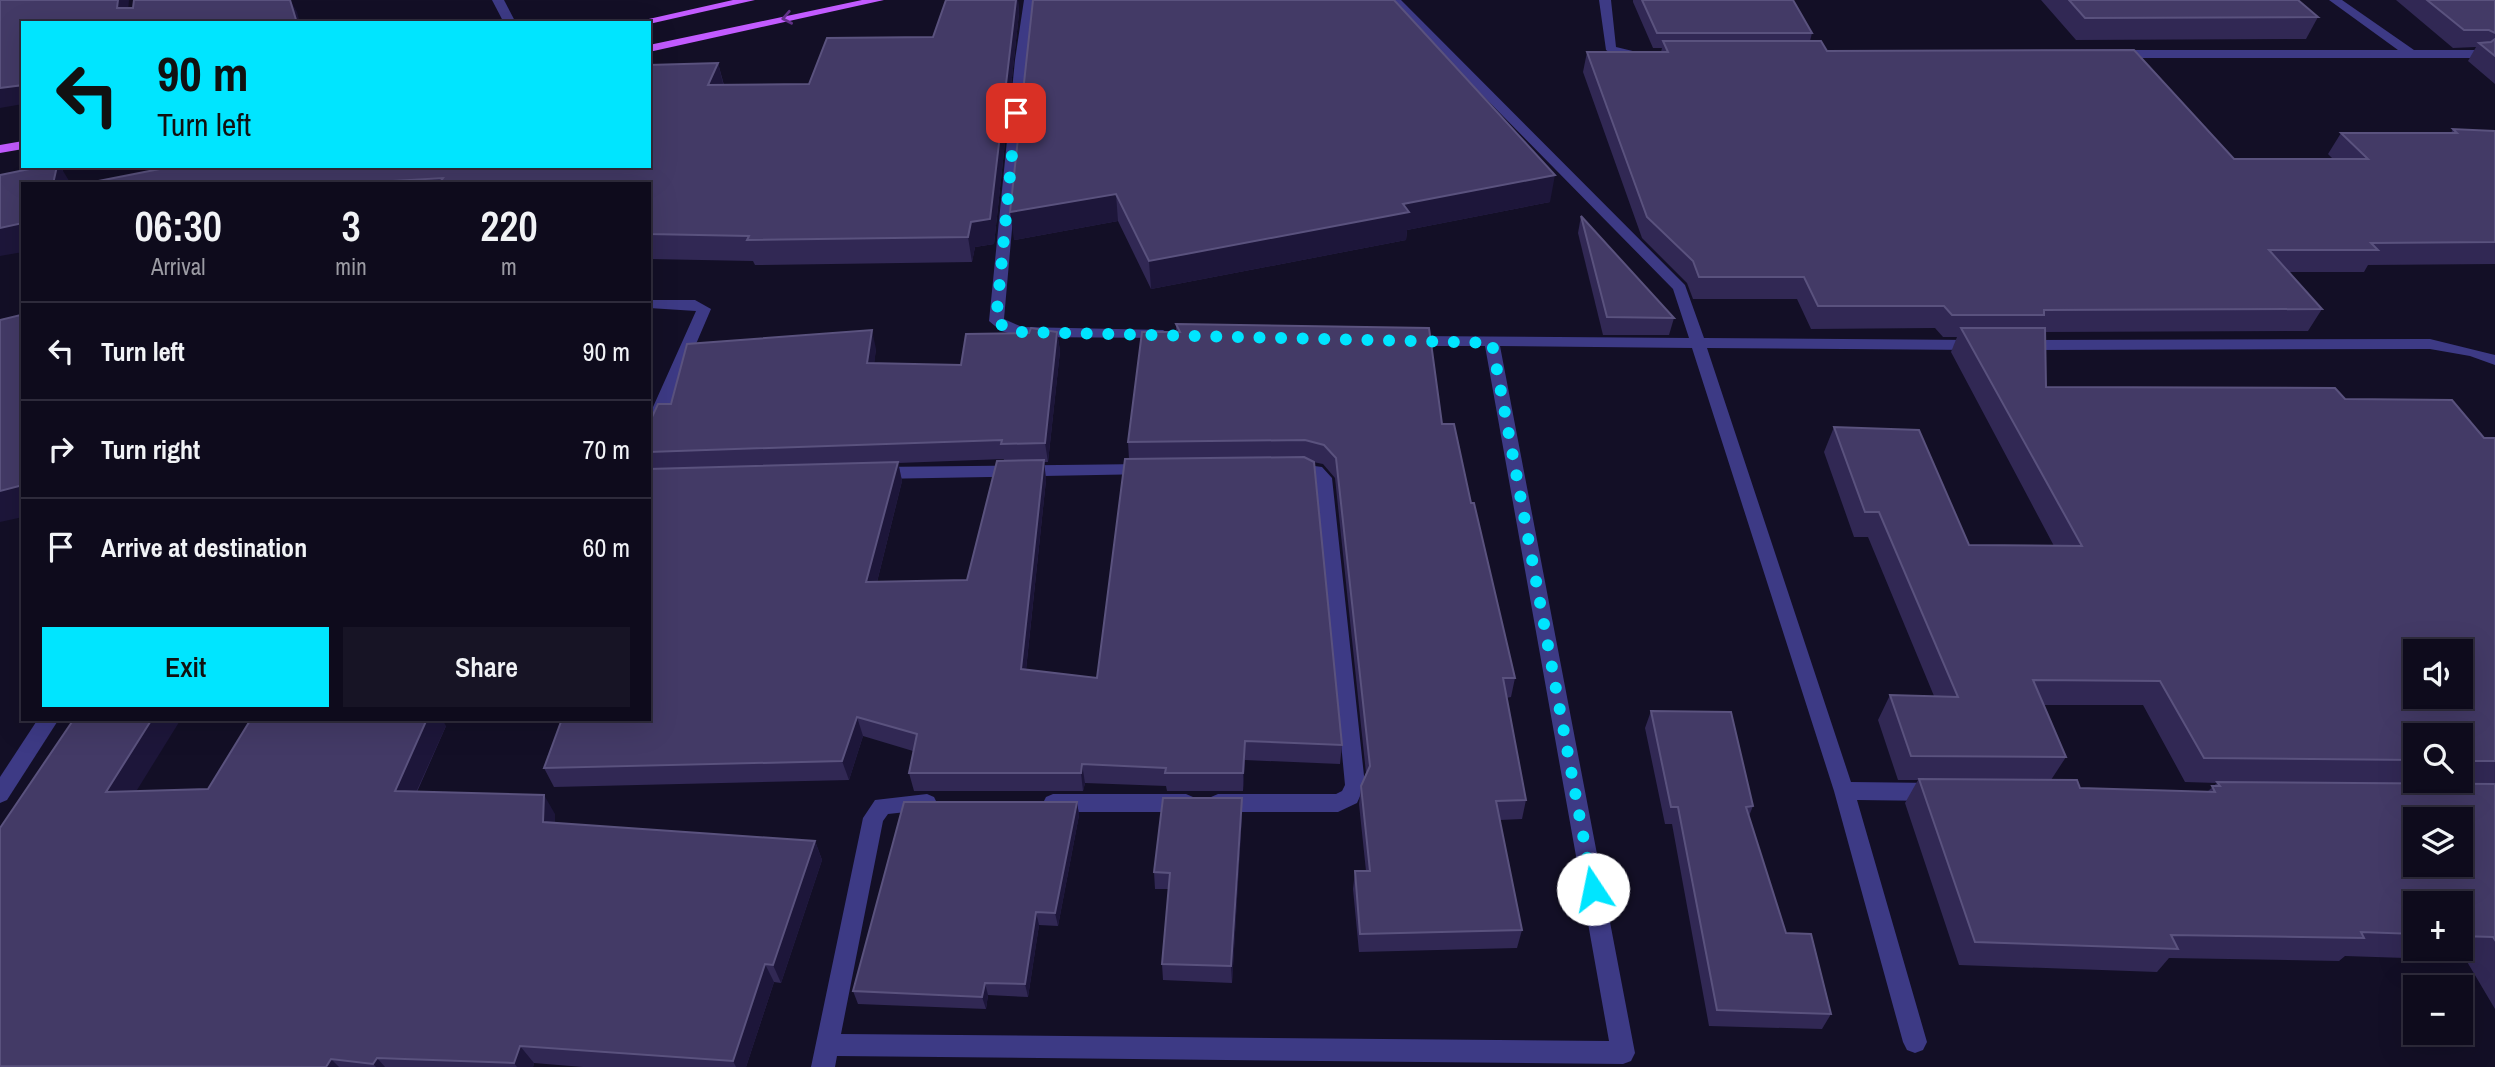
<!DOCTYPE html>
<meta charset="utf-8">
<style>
:root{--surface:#0e0b1c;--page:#171425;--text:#f1f3f6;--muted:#9b9ba3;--line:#2e2b3b;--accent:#00e5ff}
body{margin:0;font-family:"Archivo Narrow",sans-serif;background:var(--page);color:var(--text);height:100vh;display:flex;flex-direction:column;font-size:26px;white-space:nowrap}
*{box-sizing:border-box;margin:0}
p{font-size:23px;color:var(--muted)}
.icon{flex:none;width:38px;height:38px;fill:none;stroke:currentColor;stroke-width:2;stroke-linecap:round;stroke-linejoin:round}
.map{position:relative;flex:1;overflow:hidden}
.details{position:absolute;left:21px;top:182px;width:630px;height:539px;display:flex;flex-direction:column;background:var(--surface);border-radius:0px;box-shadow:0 7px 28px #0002,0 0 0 2px var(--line)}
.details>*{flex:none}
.top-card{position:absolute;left:21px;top:21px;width:630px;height:147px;border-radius:0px;box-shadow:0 7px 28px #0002,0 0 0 2px var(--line);background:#00e5ff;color:#111;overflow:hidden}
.tools{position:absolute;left:2403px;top:639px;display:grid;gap:14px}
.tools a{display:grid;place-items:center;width:70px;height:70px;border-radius:0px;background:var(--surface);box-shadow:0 7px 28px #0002,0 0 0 2px var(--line);font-size:35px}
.pin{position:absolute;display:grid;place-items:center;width:60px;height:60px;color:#fff;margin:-30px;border-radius:14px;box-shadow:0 4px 10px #0006}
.me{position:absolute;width:77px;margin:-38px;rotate:349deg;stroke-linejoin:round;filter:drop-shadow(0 0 5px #0008)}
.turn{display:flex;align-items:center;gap:24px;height:147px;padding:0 21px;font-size:32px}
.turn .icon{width:91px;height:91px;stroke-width:2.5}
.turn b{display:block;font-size:49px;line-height:60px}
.eta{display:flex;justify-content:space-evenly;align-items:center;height:119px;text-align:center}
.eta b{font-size:42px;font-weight:600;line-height:49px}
.primary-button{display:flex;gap:14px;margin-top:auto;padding:14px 21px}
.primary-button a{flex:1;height:80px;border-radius:0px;background:var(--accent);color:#111;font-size:28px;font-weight:600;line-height:80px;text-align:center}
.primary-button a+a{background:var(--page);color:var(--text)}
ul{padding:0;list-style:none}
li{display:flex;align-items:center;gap:21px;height:98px;padding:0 21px;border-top:2px solid var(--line)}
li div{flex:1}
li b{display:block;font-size:26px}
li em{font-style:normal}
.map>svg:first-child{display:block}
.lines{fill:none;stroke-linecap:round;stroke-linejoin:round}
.minor{fill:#3d3a85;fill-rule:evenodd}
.major{fill:#c25bff;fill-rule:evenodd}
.wall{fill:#312854;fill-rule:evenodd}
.shaded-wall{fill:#1d163a}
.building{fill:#433a66;stroke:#5a527e;stroke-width:2;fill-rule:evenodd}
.oneway{stroke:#623188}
.route{stroke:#00e5ff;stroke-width:12;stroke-dasharray:0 21.6}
</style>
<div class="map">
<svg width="2495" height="1067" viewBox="0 0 2495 1067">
<rect width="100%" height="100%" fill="#130f26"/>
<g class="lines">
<g class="minor">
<polygon points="492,0 504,0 516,23 504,23"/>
<polygon points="1024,0 1036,0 1027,60 1004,319 1022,327 1163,330 1171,335 1168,338 1022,337 1001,331 989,321 1015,60"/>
<polygon points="1389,0 1401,0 1685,285 1704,338 1975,340 1983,345 1975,350 1707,348 1851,782 1935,783 1942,786 1945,792 1942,798 1935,801 1857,800 1927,1042 1923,1050 1915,1053 1907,1050 1903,1042 1834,791 1692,348 1500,346 1635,1053 1631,1061 1623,1064 837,1056 835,1067 811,1067 863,818 875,800 927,794 934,797 937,803 934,809 888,814 883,821 841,1034 1609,1041 1485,346 1408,346 1400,341 1408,336 1689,338 1673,289"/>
<polygon points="1599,0 1611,0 1616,47 1641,53 1641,57 1616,57 1606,50"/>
<polygon points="2329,0 2342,0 2414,50 2478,50 2484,54 2478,58 2116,58 2110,54 2116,50 2398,50"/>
<polygon points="649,300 695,300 711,309 657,435 649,440 649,416 696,311 649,308"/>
<polygon points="2430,339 2495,355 2495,365 2470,356 2430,349 2024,350 2016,345 2024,340"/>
<polygon points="1292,463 1322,467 1332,478 1365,785 1357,803 1338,812 1218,812 1211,809 1208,803 1211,797 1218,794 1336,794 1342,791 1345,785 1316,480 1312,476 1286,473 1284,469"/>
<polygon points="1145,464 1153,470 1151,474 876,479 868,473 876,467"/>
<polygon points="38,719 59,719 7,800 0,803 0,777"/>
<polygon points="1053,794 1186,794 1193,797 1196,803 1193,809 1186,812 1053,812 1046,809 1043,803 1046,797"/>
</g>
<g class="major">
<polygon points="733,0 755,0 649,24 631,23"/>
<polygon points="862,0 884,0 649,52 649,45"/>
<polygon points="23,141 23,149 0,153 0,145"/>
<polygon points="53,166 80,166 0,185 0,177"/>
</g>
</g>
<g class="wall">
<polygon points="946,0 1018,0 1019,13 994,244 975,247 972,262 755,265 753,261 649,259 649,184 83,184 649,166 718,63 724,85 809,84 933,37"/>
<polygon points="1033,0 1550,202 1407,230 1406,240 1151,289 1118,221 1014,240"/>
<path d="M1633,0H1793L1812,33L1810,41L1827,51L2234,159H2333L2328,154L2341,133H2451L2453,129L2495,131V264L2368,265L2364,272H2289L2322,309L2308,331L2045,332L2046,387L2345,399L2484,438H2495V1009L2466,960L2345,956L2339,961L2169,958L2157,972L1959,965L1905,803L1918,780H1898L1878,720L1890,695L1934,696L1868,537H1854L1824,452L1834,427L1969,545L2054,546L1951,352L1957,337H1943L1935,328L1811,329L1797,299H1693L1687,283L1642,238L1583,72L1587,52H1661L1662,48H1653L1633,2ZM2044,705H2143L2185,782L2217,783L2207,792L2080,788L2051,780L2066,757ZM2415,735H2460V780H2415ZM2415,903H2460V948H2415Z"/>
<polygon points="2041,0 2298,0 2318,17 2306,39 2076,40"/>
<polygon points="2396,0 2495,0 2495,84 2468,61 2476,47 2453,48"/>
<polygon points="1581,216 1674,318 1669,335 1603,335 1578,233"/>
<path d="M1176,324L1442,424L1471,503L1515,678L1511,697L1506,698L1526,800L1522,819L1500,820L1522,930L1517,948L1359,952L1353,889L1355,871H1366L1359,804L1361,786L1366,773L1335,478L1323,464L1313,462L1342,745L1340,764L1245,760L1243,791H1167L1166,786L1085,783L1083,791H914L909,773L913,751L863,736L849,780L554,787L544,768L649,719V419L671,404L876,349L874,363L961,365L1057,332L1060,351L1048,462H1044L1046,480L1026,670L1097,678L1129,459L1128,442L1176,332ZM1004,459L967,580L877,582L902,481L898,463Z"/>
<polygon points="1651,711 1753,806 1749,816 1786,933 1831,1014 1822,1029 1709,1026 1672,824 1665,824 1645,728"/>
<polygon points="446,726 417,792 555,814 555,823 815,841 822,860 781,983 774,982 746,1067 583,1067 534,1063 533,1067 0,1067 0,828 136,791 208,789"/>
<polygon points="1077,802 1079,815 1058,926 1039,925 1028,997 988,995 986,1009 858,1004 853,991"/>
<polygon points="1242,815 1232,983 1163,980 1162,964 1169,889 1155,889 1154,872"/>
</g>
<g class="shaded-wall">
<polygon points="118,0 129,0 127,23 117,8"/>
<polygon points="290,0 297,12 300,23 297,23"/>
<polygon points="1016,0 1018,0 1019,13 994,244 975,247 972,262 968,237"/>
<polygon points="718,63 724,87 708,85"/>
<polygon points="23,85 23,104 0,108 0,88"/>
<polygon points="57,166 60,166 71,184 53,184"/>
<polygon points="1555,175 1550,202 1407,230 1406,240 1151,289 1149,261 1403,204"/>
<polygon points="1116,194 1118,221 1014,240 1010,212"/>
<polygon points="23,223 23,252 0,256 0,228"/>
<polygon points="872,330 876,349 872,382 867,363"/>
<polygon points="1057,332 1060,351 1048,462 1045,443"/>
<polygon points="1044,460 1046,480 1024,688 1021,669"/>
<polygon points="898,462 902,481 872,602 866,582"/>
<polygon points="23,485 23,517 0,522 0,491"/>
<polygon points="857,717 863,736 849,780 842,761"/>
<polygon points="152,719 181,719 124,811 106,792"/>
<polygon points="427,719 442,719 446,726 408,810 395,791"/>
<polygon points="1245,741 1245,760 1243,791 1243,773"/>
<polygon points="1082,764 1085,783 1083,791 1081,773"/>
<polygon points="544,795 555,814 555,841 543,822"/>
<polygon points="1242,798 1242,815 1232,983 1231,966"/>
<polygon points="1077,802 1079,815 1058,926 1055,913"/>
<polygon points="815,841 822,860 781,983 773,965"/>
<polygon points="1036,912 1039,925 1028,997 1025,984"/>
<polygon points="765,964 774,982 746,1067 736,1067 733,1061"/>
<polygon points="985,983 988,995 986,1009 982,997"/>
<polygon points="520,1046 534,1063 533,1067 517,1067 514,1063"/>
<polygon points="377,1058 385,1067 376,1067 373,1064"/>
<polygon points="331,1059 339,1067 326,1067"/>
</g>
<g class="building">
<polygon points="0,0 118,0 117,8 133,8 134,0 290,0 297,23 23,23 23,85 0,88"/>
<polygon points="946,0 1016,0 990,219 971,222 968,237 747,240 749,236 649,234 649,184 439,184 443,178 339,184 83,184 175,166 649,166 649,65 718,63 708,85 809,84 827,38 933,37"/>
<polygon points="1033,0 1394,0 1555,175 1403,204 1409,212 1149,261 1116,194 1010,212"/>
<polygon points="1642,0 1793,0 1812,33 1657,33"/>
<polygon points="2069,0 2298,0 2318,17 2085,18"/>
<polygon points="2427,0 2495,0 2495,33 2489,30 2464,30"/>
<polygon points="2495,39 2495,56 2479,43 2491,42"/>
<polygon points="1663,41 1821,41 1827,51 2134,50 2234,159 2368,159 2341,133 2457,133 2453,129 2495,131 2495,242 2371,243 2378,250 2269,250 2322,309 2044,310 2044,315 1952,315 1944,306 1818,306 1804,277 1699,277 1693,261 1647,217 1587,52 1668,52"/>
<polygon points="44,166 57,166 53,184 23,184 23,223 0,228 0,175"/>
<polygon points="1581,216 1674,318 1607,317"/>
<polygon points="23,311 23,485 0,491 0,320 21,315"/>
<polygon points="1176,324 1429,328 1442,424 1454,424 1471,503 1474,503 1515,678 1503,678 1526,800 1496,801 1522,930 1360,934 1355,871 1370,871 1361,786 1370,766 1336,458 1324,445 1305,440 1128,442 1142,332 1180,332"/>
<polygon points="1031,328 1057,332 1045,443 1001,444 1002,440 649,452 649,419 652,417 658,404 671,404 687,344 872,330 867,363 961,365 966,334 1029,333"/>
<path d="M1961,328H2045L2046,387L2335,388L2345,399L2452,400L2484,438H2495V761H2460V735H2415V760L2204,758L2160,681L2033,680L2066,757L1911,756L1890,695L1958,697L1879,512H1865L1834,427L1919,430L1969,545L2082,546ZM2415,651H2460V696H2415Z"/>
<polygon points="1304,457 1314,462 1342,745 1245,741 1243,773 1165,773 1166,768 1082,764 1081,773 909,773 917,734 857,717 842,761 544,768 562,719 649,719 649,469 898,462 866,582 967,580 997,461 1044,460 1021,669 1097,678 1125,459"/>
<polygon points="1651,711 1731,712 1753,806 1746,807 1786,933 1811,934 1831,1014 1717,1010 1678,807 1671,807"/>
<polygon points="74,719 152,719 106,792 208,789 251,719 427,719 395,791 544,795 543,822 815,841 773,965 765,964 733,1061 520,1046 514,1063 377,1058 373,1064 331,1059 326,1067 0,1066 0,828"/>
<path d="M1919,779L2077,780L2080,788L2215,792L2212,786H2220L2217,782L2495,784V940L2493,937L2460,936V903H2415V934L2361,932L2364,938L2171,935L2178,949L1975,942ZM2415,819H2460V864H2415Z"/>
<polygon points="1163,798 1242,798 1231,966 1162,964 1170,873 1154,872"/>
<polygon points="904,802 1077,802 1055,913 1036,912 1025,984 985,983 982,997 853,991"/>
</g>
<defs><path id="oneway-chevron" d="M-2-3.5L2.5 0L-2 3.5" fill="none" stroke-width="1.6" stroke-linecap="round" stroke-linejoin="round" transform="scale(1.75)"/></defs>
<use class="oneway" href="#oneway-chevron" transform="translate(787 18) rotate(169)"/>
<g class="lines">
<polyline class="route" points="1016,113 996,321 1006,328 1022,332 1492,343 1593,889"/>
</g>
</svg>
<div class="tools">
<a><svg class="icon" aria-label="sound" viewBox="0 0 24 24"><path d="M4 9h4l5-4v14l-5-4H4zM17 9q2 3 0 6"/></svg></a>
<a><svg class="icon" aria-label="search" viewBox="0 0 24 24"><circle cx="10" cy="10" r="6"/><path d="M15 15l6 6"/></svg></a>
<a><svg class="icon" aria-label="layers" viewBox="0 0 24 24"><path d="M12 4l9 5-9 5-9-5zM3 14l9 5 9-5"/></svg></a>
<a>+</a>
<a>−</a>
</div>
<div class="pin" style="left:1016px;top:113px;background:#d93025"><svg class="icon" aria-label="arrive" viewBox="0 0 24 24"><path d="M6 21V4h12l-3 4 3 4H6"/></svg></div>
<svg class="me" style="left:1593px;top:889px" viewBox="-20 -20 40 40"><circle r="19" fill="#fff"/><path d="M0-13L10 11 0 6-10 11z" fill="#00e5ff"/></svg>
<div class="top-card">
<div class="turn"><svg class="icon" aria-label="left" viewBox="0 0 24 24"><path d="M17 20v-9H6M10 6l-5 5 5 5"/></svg><div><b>90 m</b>Turn left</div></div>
</div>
<section class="details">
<div class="eta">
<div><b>06:30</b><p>Arrival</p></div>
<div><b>3</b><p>min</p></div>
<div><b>220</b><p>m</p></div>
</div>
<ul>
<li><svg class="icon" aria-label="left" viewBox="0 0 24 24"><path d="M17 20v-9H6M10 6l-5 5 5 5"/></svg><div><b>Turn left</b></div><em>90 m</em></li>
<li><svg class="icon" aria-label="right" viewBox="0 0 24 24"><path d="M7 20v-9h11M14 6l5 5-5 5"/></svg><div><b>Turn right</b></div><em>70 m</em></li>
<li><svg class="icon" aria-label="arrive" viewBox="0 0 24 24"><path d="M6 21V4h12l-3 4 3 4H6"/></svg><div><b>Arrive at destination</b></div><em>60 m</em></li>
</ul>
<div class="primary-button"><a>Exit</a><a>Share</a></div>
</section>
</div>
